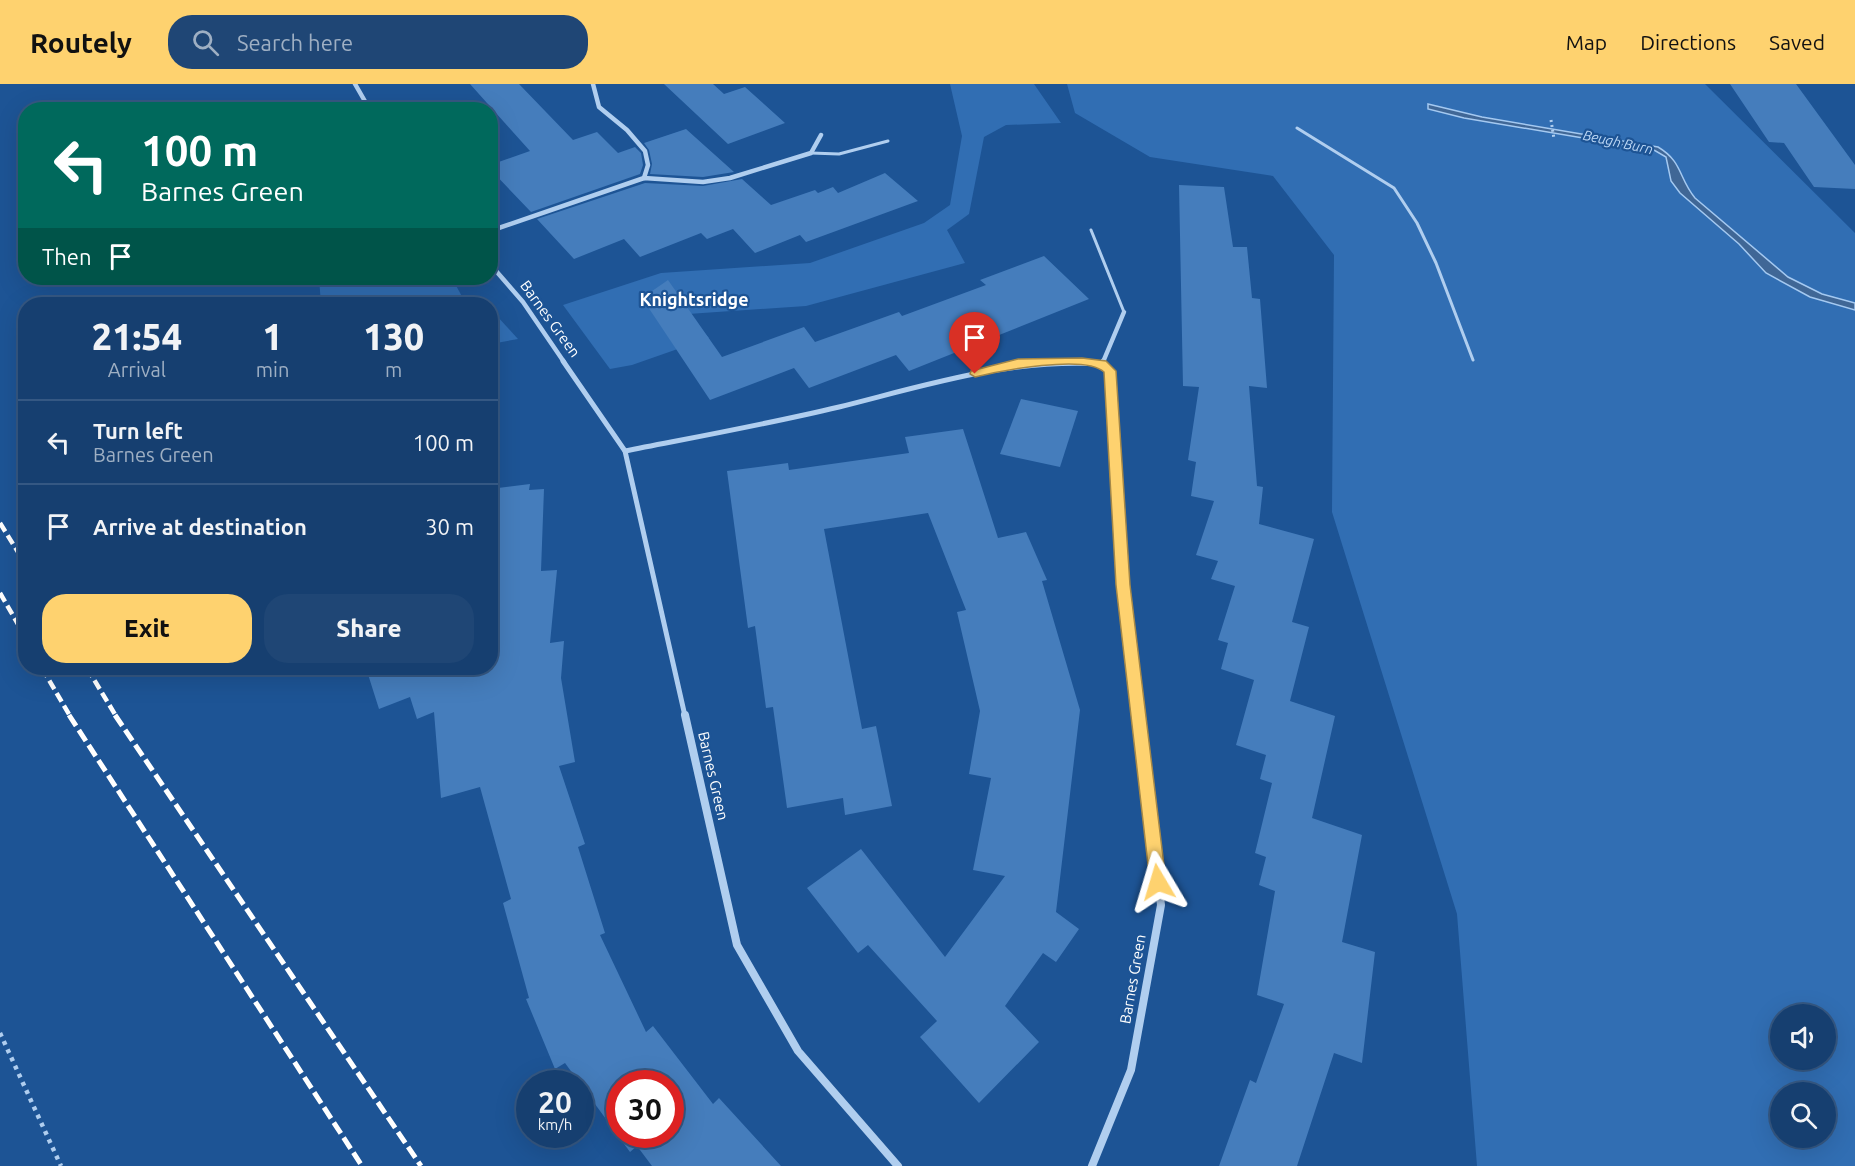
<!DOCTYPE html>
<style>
:root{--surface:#163f70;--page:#1f4675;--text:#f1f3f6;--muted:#9eafc3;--line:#355883;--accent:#fed26f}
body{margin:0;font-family:Ubuntu,sans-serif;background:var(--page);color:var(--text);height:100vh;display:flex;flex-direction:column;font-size:22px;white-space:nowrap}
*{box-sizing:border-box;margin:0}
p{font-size:20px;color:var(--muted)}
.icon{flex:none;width:33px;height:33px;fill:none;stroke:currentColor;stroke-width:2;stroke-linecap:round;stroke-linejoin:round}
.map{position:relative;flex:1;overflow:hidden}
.panel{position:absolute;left:18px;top:213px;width:480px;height:378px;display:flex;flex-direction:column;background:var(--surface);border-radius:24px;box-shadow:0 6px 24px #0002,0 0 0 2px var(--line)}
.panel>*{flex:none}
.guide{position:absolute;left:18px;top:18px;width:480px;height:183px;border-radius:24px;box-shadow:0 6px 24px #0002,0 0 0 2px var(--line);background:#00695c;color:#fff;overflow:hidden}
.fabs{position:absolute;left:1770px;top:920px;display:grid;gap:12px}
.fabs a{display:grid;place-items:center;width:66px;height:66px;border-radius:50%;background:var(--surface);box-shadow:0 6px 24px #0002,0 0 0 2px var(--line);font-size:30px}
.speed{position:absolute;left:516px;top:986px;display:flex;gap:12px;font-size:30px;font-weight:700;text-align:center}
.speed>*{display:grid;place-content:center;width:78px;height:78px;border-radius:50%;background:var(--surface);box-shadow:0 6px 24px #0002,0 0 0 2px var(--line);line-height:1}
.speed small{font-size:15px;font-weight:400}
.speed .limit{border:9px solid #d22;background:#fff;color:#111}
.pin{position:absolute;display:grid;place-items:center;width:51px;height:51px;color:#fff;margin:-62px -26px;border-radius:50% 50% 50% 0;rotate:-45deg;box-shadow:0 0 6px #0007}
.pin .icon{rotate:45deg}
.me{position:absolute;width:66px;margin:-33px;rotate:353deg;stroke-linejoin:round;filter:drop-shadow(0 0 4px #0008)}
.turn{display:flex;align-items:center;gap:21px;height:126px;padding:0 24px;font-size:27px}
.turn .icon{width:78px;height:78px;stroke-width:2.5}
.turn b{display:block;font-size:42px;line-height:51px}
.then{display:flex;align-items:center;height:57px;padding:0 24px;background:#0003;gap:12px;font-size:22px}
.eta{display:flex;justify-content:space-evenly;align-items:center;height:102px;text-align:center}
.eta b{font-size:36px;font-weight:800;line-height:42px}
.primary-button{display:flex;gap:12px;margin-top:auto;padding:12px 24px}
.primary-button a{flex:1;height:69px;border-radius:24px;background:var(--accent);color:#111;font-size:24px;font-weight:800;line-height:69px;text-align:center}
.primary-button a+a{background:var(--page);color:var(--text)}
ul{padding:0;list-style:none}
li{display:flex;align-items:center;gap:18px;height:84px;padding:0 24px;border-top:2px solid var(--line)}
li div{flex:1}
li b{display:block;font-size:22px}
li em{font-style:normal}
header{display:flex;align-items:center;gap:36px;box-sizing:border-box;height:84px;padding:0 30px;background:var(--accent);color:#111}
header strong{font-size:28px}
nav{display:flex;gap:33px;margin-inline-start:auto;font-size:21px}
.search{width:420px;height:54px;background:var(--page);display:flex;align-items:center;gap:15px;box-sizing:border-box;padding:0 21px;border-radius:24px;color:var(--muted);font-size:22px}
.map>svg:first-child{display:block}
.green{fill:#316eb3;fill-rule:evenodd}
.water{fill:#406796;stroke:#a4c9f1;stroke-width:1.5}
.building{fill:#457dbc;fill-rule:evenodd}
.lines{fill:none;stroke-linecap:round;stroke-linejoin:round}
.path-far1{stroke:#b0ceef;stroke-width:3;stroke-dasharray:2 3;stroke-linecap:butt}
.path{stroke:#b0ceef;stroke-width:4.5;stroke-dasharray:4 5;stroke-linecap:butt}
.service{stroke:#b0ceef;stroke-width:3}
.minor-far2{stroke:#b0ceef;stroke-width:4.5}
.minor-far1{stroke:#b0ceef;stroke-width:5}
.minor{stroke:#b0ceef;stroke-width:8}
.rail-far1{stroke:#fff;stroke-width:4.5;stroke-dasharray:10 4.5;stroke-linecap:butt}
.rail{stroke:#fff;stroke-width:5;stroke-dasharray:13 5;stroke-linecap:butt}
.route{fill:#fed26f;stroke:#a58848;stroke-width:1.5}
.labels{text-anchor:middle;stroke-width:4.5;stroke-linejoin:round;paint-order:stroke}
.far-water-label{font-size:14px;font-style:italic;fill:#bdd8f6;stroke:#1d5495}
.street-label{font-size:15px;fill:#fff;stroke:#1d5495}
.far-district-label{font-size:18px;font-weight:bold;fill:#fff;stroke:#1d5495}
</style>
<header>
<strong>Routely</strong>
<div class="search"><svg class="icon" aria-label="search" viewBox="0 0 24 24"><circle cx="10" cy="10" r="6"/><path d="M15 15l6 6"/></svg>Search here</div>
<nav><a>Map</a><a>Directions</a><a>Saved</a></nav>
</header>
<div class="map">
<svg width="1855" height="1082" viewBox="0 0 1855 1082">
<rect width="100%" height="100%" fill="#1d5495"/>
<g class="green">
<polygon points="950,0 1034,0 1061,39 1006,41 984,53 969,130 947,146 965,179 806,222 688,230 709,254 632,281 610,285 563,221 661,189 810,179 924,139 950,121 962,52"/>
<path d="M1067,0H1705L1855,149V1082H1477L1457,830L1332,428L1334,171L1273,92L1150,73L1075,29ZM1780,930H1826V975H1780ZM1780,1008H1826V1053H1780Z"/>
<polygon points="319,194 452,194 466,220 321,220"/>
<polygon points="497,232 518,255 491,260 491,234"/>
</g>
<path class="water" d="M1428,20L1482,33L1658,63C1683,78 1678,93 1695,114L1788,193L1822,210L1855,219V226L1810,213L1766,189L1739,160L1680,109L1671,97L1666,73L1654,66L1464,34L1428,25Z"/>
<g class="building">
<polygon points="470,0 519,0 573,56 597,48 618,69 635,63 641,69 643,81 640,90 531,128 490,85 490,81 530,67"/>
<polygon points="664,0 713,0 724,10 745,3 785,39 728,60"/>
<polygon points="1730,0 1796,0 1855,81 1855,105 1814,103 1784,59 1769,58"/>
<polygon points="686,45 734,88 703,93 650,90 652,80 649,66 644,59"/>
<polygon points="885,89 918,117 806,158 800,151 755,169 733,145 707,155 701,149 640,173 624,155 574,175 537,135 645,99 703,102 742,95 771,121 815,106 818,109 833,103 838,109"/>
<polygon points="1179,101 1224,103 1233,163 1247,163 1252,214 1260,215 1267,304 1249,302 1257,402 1263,403 1259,440 1314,455 1292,538 1309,543 1290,617 1335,632 1312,734 1362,751 1342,858 1375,868 1362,979 1334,969 1297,1082 1219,1082 1250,996 1256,999 1284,920 1257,911 1275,807 1259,801 1266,773 1255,769 1272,699 1260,695 1266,671 1236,661 1254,596 1221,585 1228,559 1218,556 1235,502 1211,495 1218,477 1196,471 1214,417 1191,412 1196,378 1188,376 1199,303 1183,302"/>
<polygon points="1044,172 1089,215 909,287 896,271 809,304 794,284 710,316 642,214 668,196 722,273 804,243 815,258 899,228 902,232 986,201 980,196"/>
<polygon points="1021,315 1078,327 1060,383 1000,370"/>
<polygon points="963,345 998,454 1026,448 1047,496 1042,497 1080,626 1056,828 1079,845 1056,878 1043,869 1005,922 1039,958 979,1019 920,953 937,937 868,861 858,869 807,804 861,765 945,873 1005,792 973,786 991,694 969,690 980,627 957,528 966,526 928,429 824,445 862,645 876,642 892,722 845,731 843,714 787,724 773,623 766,624 755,542 748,544 727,387 788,379 789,386 909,369 905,353"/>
<path d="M530,400L529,406L544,405L541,487L557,486L550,559L564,557L561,594L575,678L559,682L585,760L578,763L605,849L600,851L646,948L653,942L713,1020L719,1014L781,1082H652L637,1062L630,1068L565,979L555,985L526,915L529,914L503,819L511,815L480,703L441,714L434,628L417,635L410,613L379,625L366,584H490V405ZM620,999H670V1050H620Z"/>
</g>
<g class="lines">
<polyline class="path-far1" points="1551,36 1554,55"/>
<polyline class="path" points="0,949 61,1082"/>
<g class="service">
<polyline points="1297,44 1394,104 1417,139 1436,179 1473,276"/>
<polyline points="811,69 839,70 888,57"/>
<polyline points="1091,146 1124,228"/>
</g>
<g class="minor-far2">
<polyline points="355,0 370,26"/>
<polyline points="593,0 599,23 627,46 645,67 648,81 644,94"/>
<polyline points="490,147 644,94 703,98 730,94 811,69 821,51"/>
<polyline points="490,180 523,218 564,278"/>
<polyline points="1055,278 1077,278"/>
<polyline points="1103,278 1124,228"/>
</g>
<g class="minor-far1">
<polyline points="563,277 625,367 685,632"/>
<polyline points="1103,277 1102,280 1110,287 1123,501 1139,632"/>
<path d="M625,367C696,353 768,340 839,323C927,301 1010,274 1102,280"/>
</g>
<g class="minor">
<polyline points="685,631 737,861 798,967 898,1082"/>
<polyline points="1092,1082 1131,986 1161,821 1138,631"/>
</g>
<g class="rail-far1">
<polyline points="0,439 26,481"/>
<polyline points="0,509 26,554"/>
<polyline points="42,584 70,632"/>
<polyline points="87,584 116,632"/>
</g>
<g class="rail">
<polyline points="69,631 362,1082"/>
<polyline points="115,631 421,1082"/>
</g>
</g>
<path class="route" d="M1082,274L1106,277L1116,287L1130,501L1166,798L1164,803L1158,806L1152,803L1150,798L1116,501L1104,288C1085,270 1000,287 975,293L970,290L971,287L1018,275Z"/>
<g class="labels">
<g class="far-water-label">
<text transform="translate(1618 58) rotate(12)" y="5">Beugh Burn</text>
</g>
<g class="street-label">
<text transform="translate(550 235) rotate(54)" y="5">Barnes Green</text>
<text transform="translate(713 692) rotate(77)" y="5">Barnes Green</text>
<text transform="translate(1133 895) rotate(-80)" y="5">Barnes Green</text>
</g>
<g class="far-district-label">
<text x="694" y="222">Knightsridge</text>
</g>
</g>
</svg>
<div class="fabs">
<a><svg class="icon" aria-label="sound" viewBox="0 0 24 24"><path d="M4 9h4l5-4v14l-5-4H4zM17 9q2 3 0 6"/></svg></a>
<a><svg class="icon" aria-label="search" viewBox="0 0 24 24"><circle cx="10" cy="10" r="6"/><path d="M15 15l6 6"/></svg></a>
</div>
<div class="speed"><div>20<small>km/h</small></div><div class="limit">30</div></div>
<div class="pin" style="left:975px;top:290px;background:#d93025"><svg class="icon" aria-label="arrive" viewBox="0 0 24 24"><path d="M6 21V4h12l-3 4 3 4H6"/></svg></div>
<svg class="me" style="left:1158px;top:798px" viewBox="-20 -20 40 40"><path d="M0-17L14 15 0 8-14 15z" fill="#fed26f" stroke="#fff" stroke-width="4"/></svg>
<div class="guide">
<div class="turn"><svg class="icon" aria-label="left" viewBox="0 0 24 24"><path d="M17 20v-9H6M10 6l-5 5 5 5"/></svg><div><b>100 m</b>Barnes Green</div></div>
<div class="then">Then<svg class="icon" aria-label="arrive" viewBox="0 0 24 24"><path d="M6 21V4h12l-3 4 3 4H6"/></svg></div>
</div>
<section class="panel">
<div class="eta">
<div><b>21:54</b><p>Arrival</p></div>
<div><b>1</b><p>min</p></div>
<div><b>130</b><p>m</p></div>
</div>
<ul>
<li><svg class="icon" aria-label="left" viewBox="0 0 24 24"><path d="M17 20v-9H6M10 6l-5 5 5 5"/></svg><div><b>Turn left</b><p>Barnes Green</p></div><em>100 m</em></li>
<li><svg class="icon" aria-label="arrive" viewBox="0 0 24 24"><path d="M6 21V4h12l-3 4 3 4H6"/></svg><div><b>Arrive at destination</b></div><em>30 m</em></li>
</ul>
<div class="primary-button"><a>Exit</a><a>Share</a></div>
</section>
</div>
